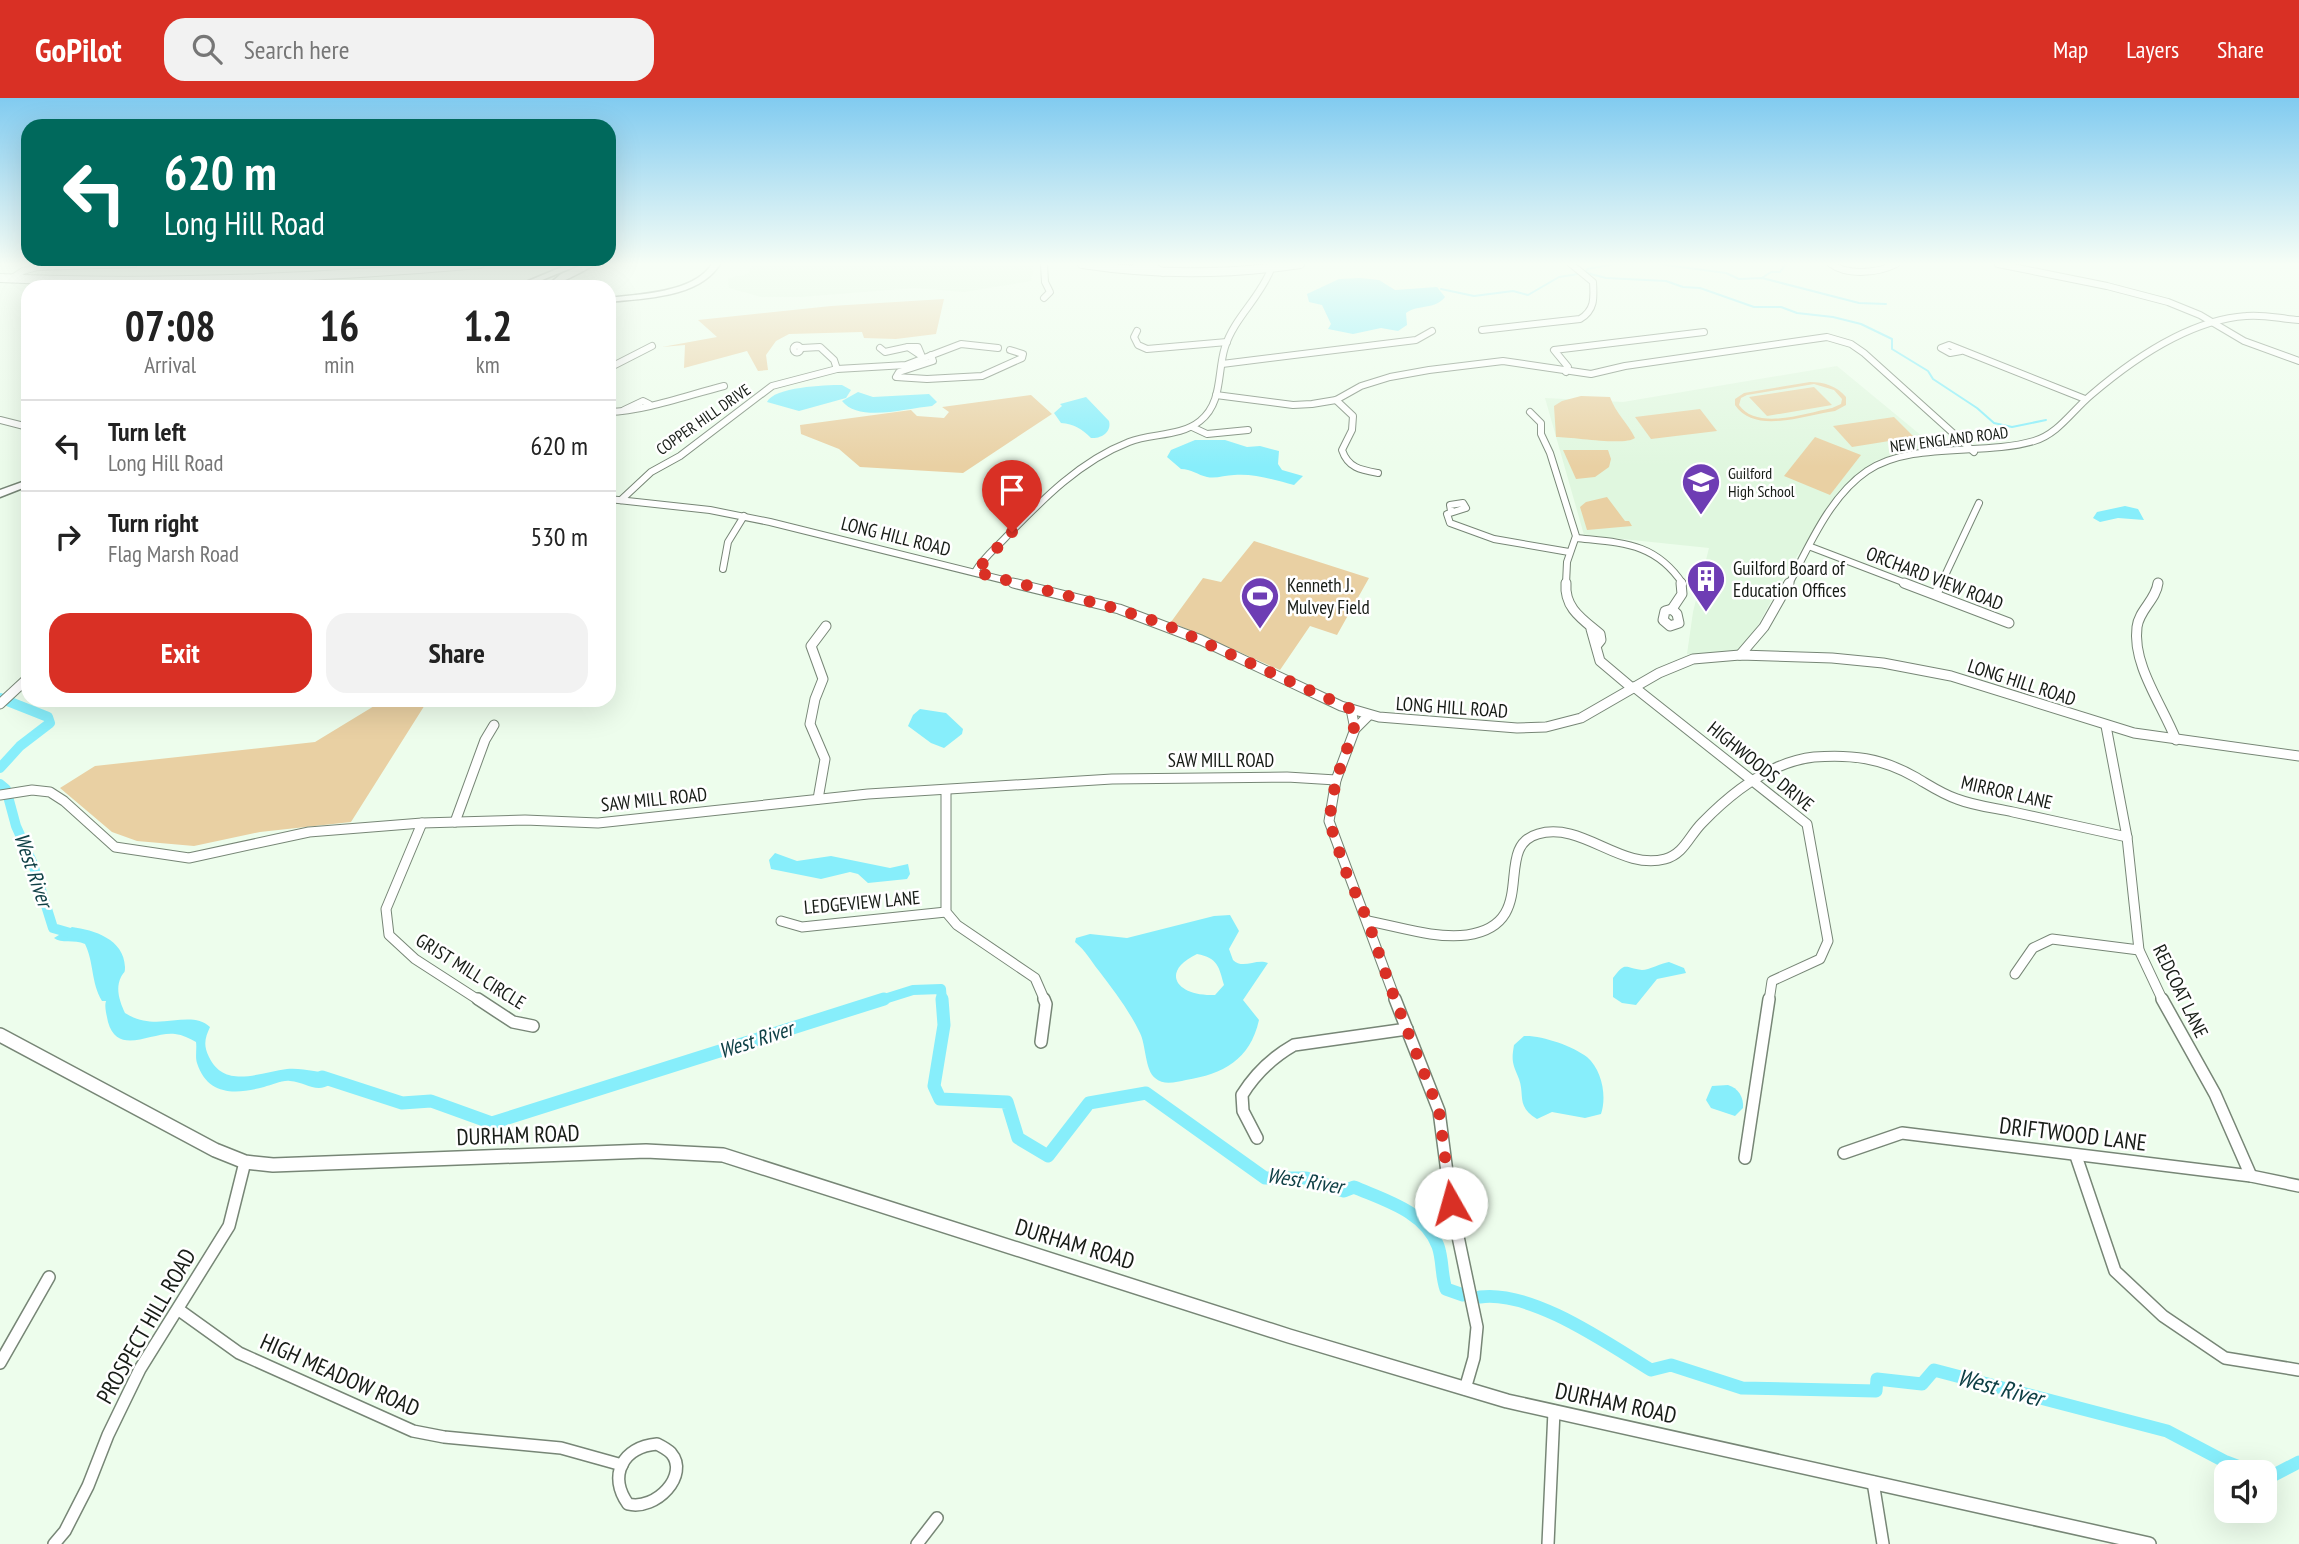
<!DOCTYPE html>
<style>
:root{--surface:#fff;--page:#f2f2f2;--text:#222;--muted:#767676;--line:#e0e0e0;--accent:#d93025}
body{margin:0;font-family:"PT Sans Narrow",sans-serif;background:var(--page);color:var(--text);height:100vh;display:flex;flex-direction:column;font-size:26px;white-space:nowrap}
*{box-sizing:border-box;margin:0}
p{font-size:23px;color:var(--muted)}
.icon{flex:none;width:38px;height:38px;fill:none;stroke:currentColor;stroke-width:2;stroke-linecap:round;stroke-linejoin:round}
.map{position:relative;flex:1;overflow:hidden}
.sheet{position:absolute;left:21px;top:182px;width:595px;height:427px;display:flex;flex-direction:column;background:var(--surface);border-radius:21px;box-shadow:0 7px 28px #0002}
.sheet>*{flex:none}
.top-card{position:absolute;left:21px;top:21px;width:595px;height:147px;border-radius:21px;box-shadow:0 7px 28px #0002;background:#00695c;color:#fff;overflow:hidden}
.tools{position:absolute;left:2214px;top:1362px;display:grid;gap:14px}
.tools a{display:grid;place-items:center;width:63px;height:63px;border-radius:14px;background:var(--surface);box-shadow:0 7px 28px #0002;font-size:35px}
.pin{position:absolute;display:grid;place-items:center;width:60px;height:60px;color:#fff;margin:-72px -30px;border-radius:50% 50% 50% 0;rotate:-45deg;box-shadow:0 0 7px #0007}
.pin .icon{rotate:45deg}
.me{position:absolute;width:77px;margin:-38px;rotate:353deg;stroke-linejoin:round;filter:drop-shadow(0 0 5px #0008)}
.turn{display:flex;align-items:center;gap:24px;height:147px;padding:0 28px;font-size:32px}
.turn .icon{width:91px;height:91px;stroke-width:2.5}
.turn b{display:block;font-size:49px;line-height:60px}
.eta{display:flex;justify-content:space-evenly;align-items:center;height:119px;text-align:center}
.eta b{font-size:42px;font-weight:700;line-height:49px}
.primary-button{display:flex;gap:14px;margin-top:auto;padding:14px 28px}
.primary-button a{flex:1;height:80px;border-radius:21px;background:var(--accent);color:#fff;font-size:28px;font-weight:700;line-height:80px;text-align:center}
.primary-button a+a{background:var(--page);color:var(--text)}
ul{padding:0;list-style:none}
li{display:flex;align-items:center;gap:21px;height:91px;padding:0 28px;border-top:2px solid var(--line)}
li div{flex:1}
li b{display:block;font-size:26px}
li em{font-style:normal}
header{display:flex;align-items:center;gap:42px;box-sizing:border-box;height:98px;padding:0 35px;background:var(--accent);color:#fff}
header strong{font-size:33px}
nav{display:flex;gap:38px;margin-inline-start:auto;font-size:24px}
.search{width:490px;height:63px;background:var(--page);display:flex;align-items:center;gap:18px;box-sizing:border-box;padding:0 24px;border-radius:21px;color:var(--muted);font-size:26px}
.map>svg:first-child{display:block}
.built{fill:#e0f7df}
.green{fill:#e9d0a3;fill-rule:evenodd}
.water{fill:#87eefb;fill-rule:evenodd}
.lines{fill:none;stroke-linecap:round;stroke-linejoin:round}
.stream{stroke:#87eefb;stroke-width:2}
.river-far1{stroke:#87eefb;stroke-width:10}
.river{stroke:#87eefb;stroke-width:13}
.minor-far2-casing{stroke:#778676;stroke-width:8}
.minor-far1-casing{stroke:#778676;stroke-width:11}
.minor-casing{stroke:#778676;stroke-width:14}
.major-far1-casing{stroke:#778676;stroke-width:10}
.major-casing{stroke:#778676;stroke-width:16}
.highway-casing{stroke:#778676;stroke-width:3}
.minor-far2{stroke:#fff;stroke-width:6}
.minor-far1{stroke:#fff;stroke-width:9}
.minor{stroke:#fff;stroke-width:11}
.major-far1{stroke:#fff;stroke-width:8}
.major{stroke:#fff;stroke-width:13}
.highway{fill:#fff;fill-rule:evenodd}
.route{stroke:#d93025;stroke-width:12;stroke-dasharray:0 21.6}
.labels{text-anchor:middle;stroke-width:5;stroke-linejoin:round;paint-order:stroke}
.far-street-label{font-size:16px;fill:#171c16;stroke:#fff}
.far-poi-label{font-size:16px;fill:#171c16;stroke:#fff;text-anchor:start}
.street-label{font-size:19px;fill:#171c16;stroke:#fff}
.poi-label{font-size:19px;fill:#171c16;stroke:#fff;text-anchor:start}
.water-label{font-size:21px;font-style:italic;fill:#0f4046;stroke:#fff}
.near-street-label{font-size:23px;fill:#171c16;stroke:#fff}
.near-water-label{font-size:24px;font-style:italic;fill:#0f4046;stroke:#fff}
</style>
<header>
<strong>GoPilot</strong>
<div class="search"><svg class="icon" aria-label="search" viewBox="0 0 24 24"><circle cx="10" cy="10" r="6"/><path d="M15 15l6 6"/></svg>Search here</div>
<nav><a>Map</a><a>Layers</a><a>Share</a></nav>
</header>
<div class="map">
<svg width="2299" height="1446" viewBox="0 0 2299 1446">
<rect width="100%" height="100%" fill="#edfdec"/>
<g class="built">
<polygon points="752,166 1034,166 1031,183 964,194 915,190 801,199 761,199 729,190 728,180 748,176"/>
<polygon points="1837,268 1940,353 1876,362 1841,393 1791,467 1742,556 1687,556 1693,514 1709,450 1584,437 1545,300 1623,304"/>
</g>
<g class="green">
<polygon points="944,201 936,236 896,241 864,240 862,234 789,236 776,243 766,257 768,272 758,273 747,253 684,270 685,247 662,249 717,239 698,222 831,208"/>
<path d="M1810,284C1824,284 1837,288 1846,299V307L1835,313C1805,317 1755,337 1735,307V301L1744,295ZM1814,286L1834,292L1842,301L1841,306L1832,310C1806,315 1757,333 1739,307L1741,300L1747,297Z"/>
<polygon points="1814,289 1832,307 1767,318 1749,299"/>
<polygon points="1031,297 1052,316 963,375 860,369 839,351 801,336 800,327 911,312 917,318 944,320 949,314 942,309"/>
<path d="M1581,298L1610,299C1616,316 1628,325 1635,340C1625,348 1573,339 1556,339L1554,308L1562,303Z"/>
<polygon points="1700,311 1717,333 1651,341 1635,319"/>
<polygon points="1894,319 1914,339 1852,349 1833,328"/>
<polygon points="1815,339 1861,357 1830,397 1784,378"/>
<polygon points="1563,352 1608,352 1611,361 1609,369 1595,379 1576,381"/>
<polygon points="1607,399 1625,423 1629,423 1632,428 1587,432 1580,409 1586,404"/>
<polygon points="1254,443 1369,480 1337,537 1310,528 1280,572 1171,524 1203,480 1221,484"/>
<polygon points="384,602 428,602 351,724 260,734 194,748 137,743 112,734 60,690 95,668 315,644"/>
</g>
<g class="water">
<path d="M1360,180L1379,182L1395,192L1437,189L1445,199C1435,212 1418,206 1406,215L1407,227L1398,233L1381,230L1353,236L1328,231L1331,226L1322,207L1309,204L1307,196L1339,181Z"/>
<path d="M842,287L851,292L846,300L799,313L767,304C774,289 824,287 842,287Z"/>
<path d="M858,294L873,299L929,296L937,304L932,308C907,310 859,325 842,303Z"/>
<path d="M1086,299L1109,323C1112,334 1101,341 1091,340C1082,331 1074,326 1061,325L1054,315L1062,308L1060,306Z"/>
<path d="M1195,342H1225L1247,349L1260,348L1279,353L1278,366L1282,372L1303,378L1294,387C1275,382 1253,375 1234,377C1225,377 1216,381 1207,379C1198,377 1191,371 1181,371L1167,359L1171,352Z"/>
<polygon points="2125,408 2138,411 2144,422 2118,420 2100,424 2093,420 2097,414"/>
<polygon points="920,611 946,615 963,631 962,636 944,650 931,645 908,628 913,617"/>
<polygon points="775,755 797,763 831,758 890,770 908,766 910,776 907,781 868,785 858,776 850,774 821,781 771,771 769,762"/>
<path d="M1230,817L1239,833L1229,851L1233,862C1243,872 1256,860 1268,865L1243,902L1259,922C1250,962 1223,976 1186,982C1176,984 1164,988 1155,980C1145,972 1146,947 1140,935C1129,912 1114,893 1099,873C1090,862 1086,853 1075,844L1076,840L1090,836L1127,840L1214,818ZM1197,856C1218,860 1219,869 1224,887L1215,897C1177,899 1159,874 1197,856Z"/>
<path d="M72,829C94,832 124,841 125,869C125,876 124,873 121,879C115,891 120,904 125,915C157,936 189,910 210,929C205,940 203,947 209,959C225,992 260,974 287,971C297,970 305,972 314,973C322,974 328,975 333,981L331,986C316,996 306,984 290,983C282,982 272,987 264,989C237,996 208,999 197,965C195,959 197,950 196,944C189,940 183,937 175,936C152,933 118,959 108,924C107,918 104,909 106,903H102C91,885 94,864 85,846C74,841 61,846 54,840Z"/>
<path d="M1669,864L1684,870L1686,875L1657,881L1636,907L1622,905L1613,899V880C1626,863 1624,870 1642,872C1649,872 1661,865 1669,864Z"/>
<path d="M1524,938C1541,937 1573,948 1587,959C1602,972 1607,998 1601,1016L1585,1020L1552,1014L1537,1021C1516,1008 1525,998 1519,981C1513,966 1511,964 1514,947Z"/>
<path d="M1728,987C1738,990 1744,999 1743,1010L1735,1018L1711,1010L1706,1002L1712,988Z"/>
</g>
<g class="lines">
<g class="stream">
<polyline points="1617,166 1632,166"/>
<polyline points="1659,166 1726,175 1739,181 1762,180 1859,205 1886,206"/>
<polyline points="1586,174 1587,171 1615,166"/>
<polyline points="1587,175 1606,180 1666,183 1683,189 1700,190 1754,209 1781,209 1797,215 1833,219 1861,226 1892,241 1892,251 1928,273 1933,281 1977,310 1994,325 2012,329 2046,322"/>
<polyline points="1762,180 1771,174 1780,174 1786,166"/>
<polyline points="1441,191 1474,198 1513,193 1528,197 1559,179 1578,176"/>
</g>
<g class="river-far1">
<polyline points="0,600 48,619 50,625 20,648 0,670"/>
<polyline points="0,686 6,691 16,728 33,766 53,830 77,837"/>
<polyline points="878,903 913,892 941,891 942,903"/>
</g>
<g class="river">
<path d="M942,901L944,927L934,988L940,1001L1007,1004L1018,1040L1048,1058L1089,1005L1146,995L1265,1080H1306L1344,1093L1354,1089C1384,1102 1425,1113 1438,1148C1443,1162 1441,1177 1446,1191L1463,1197"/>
<polyline points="322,979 402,1005 431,1003 492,1025 884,901"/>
<path d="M1480,1199C1532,1192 1607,1245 1651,1272L1671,1267L1742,1290L1876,1293L1877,1281L1922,1286L1934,1272L2167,1333L2224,1363L2253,1374"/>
<polyline points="2264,1378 2268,1380 2299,1364"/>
</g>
<g class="minor-far2-casing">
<g id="minor-far2">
<polyline points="1044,166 1045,184 1050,194 1044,200"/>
<polyline points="1136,166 1155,169 1163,175"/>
<path d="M1831,166C1848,178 1878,175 1896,166"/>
<polyline points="1998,166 2107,188 2168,204 2200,217 2244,243 2299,263"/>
<polyline points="11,181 23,173 37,169 134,166"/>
<path d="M1482,232L1580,221C1595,212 1594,200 1593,184L1571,166"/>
<polyline points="1137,233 1134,239 1138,247 1147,251 1227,244"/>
<circle cx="797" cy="251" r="3.5"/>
<polyline points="802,250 820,249 834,262 837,271"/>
<polyline points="880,250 885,254 908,249"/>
<polyline points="1961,253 1950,255 1941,250 1949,247 2085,301"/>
<polyline points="920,257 908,249 918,249 923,261"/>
<polyline points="931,257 933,263 899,274 896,279 927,281 982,278 1022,260 1023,256 1010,252"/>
<polyline points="1222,266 1416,242 1432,233"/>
<polyline points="609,270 652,248"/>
<polyline points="1566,274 1568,269 1554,252 1704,234"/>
<polyline points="1216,297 1293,307 1312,306 1336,302 1361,288 1390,279 1429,272 1503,263 1591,276 1625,268 1827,239 1851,246 1864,255 1974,354"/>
<path d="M1336,302L1353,318L1352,332L1342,352C1348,370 1361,372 1378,375"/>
<polyline points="624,312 643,303 649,306"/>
<path d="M609,314C645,313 688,297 724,288"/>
<polyline points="1530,314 1541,325 1541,336 1550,355 1576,438 1567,464 1566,486"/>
<polyline points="0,322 28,329"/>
<polyline points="1192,329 1207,336 1248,332"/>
<polyline points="609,401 710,412 770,424 1020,486"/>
<polyline points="621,402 651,374 680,358 772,288 837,271 906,267 961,246 998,250"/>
<polyline points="1451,413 1450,407 1463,405 1466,410 1447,416 1450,425 1494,441 1569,454"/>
<path d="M1576,440C1622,445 1655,444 1683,486"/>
<polyline points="1811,449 1908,486"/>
<polyline points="723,471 728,444 744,418"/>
<path d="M975,474C983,460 996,450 1007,438C1043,401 1080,363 1129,344C1152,335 1180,339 1200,323C1223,305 1217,274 1225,249C1234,220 1260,200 1271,171"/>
<path d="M1789,486C1809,448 1830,398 1867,373C1911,343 1983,358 2034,343C2058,336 2072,313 2091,297C2133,261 2189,222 2246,218C2264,216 2281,221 2299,222"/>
<polyline points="1941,486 1979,405"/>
</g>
</g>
<g class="minor-far1-casing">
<g id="minor-far1">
<polyline points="1013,485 1119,511 1201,542 1341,608 1379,619 1517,630 1546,629 1581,620 1659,575 1693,561 1740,557 1832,560 1883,565 1951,578 2134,635 2299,658"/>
<path d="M1566,485C1564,510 1582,521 1600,536L1601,542L1597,547"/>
<polyline points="1904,485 2009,525"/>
<path d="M2158,485C2156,502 2139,512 2137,529C2132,567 2163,608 2176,642"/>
<polyline points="1936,496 1941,485"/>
<polygon points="1672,511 1677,516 1679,525 1670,528 1663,522 1665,513"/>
<polyline points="1672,511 1682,496 1681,485"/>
<polyline points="1591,531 1600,563 1632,590"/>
<polyline points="1740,557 1764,529 1789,485"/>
<polyline points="1634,589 1807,726 1828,843 1820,861 1772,883 1769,903"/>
<polyline points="0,606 28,580"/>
<polyline points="1351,611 1355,631"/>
<polyline points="1369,617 1355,631 1336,682 1329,723 1396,903"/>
<polyline points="2106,628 2127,739 2139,852 2163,903"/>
<polyline points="946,693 946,814 957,827 1035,880 1045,903"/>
<polyline points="0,697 32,692 50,694 64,703 115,749 189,760 309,734 422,725 525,722 598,725 868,696 1112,681 1287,679 1336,682"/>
<polyline points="818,701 825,661 810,626 815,601 823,581 811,548 826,528"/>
<polyline points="455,724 485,642 494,627"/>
<polyline points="422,725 386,811 389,837 415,861 480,903"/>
<polyline points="781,823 802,829 946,814"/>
<path d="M1368,823C1400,829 1435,841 1467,837C1542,826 1491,749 1538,736C1582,723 1621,773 1665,761C1684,756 1689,738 1702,725C1731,695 1771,664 1814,659C1851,656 1882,660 1915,679C1929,687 1942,696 1957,701C1975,708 1995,710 2013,714C2051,722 2089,731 2127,739"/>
<polyline points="2015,876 2033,850 2052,841 2139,852"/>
</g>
</g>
<g class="minor-casing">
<g id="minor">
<polyline points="478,901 513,924 533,928"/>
<polyline points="1395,901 1439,1013 1451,1105 1477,1229 1474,1260 1465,1291"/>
<polyline points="2162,901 2215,996 2251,1078"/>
<polyline points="1041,944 1046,906 1044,901"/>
<path d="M1257,1040L1243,1013L1242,997C1255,976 1273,959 1294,947L1407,931"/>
<polyline points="1844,1055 1902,1035 2251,1078 2299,1088"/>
<polyline points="2076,1058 2115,1173 2163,1218 2225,1260 2299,1272"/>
<polyline points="1745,1060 1769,901"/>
<polyline points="179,1212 239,1255 413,1333 444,1339 561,1350 622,1367"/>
<polyline points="0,1265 49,1179"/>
<path d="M657,1346C661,1348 668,1352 671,1355C690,1377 656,1413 628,1406C608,1378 622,1349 657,1346Z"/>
<polyline points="1873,1384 1883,1446"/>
<polyline points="54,1446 65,1433 88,1388 108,1337 140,1271 229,1128 245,1064"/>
<polyline points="917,1446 937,1420"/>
<polyline points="1548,1446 1554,1313"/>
</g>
</g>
<g class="major-far1-casing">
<g id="major-far1">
<path d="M1082,166C1155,177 1227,177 1300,166"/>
<path d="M0,180C161,187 320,180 480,166"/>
</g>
</g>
<g class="major-casing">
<polyline id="major" points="0,937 215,1052 245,1064 273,1067 646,1053 723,1057 1289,1238 1507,1303 2149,1446"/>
</g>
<g class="highway-casing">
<g id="highway">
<polygon points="569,166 581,166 525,189 514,189"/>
<path d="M584,166H595C586,172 554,189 546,189L561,176Z"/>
<path d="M712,166H720C699,200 645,200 609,204V200C639,196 694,195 712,166Z"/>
<polygon points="28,382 28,388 0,399 0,392"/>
</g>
</g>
<use href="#minor-far2" class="minor-far2"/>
<use href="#minor-far1" class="minor-far1"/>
<use href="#minor" class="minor"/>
<use href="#major-far1" class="major-far1"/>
<use href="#major" class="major"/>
<use href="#highway" class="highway"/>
</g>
<linearGradient id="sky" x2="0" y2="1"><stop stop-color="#81cbf0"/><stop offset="0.45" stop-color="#f7fef6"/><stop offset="1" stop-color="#f7fef6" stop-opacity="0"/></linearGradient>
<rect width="2299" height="369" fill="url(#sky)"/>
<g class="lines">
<polyline class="route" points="1012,434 975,474 1107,508 1164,526 1351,611 1354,631 1336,682 1329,723 1346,774 1368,823 1391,891 1439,1013 1451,1105"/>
</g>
<defs>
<g id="school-pin" transform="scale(2.0125)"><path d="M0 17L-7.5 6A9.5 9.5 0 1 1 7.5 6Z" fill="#6e3db4" stroke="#fff"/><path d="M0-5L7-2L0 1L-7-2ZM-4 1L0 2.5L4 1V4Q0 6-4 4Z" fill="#fff"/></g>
<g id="building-pin" transform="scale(2.0125)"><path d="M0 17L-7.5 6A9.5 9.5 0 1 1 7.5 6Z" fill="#6e3db4" stroke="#fff"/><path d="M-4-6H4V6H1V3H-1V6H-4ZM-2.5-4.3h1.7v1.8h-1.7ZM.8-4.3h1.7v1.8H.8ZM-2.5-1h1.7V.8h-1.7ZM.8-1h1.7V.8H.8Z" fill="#fff"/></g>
<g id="stadium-pin" transform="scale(2.0125)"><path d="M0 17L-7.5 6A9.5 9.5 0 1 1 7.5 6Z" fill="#6e3db4" stroke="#fff"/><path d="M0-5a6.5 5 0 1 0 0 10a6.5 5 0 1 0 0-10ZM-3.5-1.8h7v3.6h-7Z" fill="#fff"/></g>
</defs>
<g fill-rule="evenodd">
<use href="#school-pin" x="1701" y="384"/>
<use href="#building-pin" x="1706" y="481"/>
<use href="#stadium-pin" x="1260" y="498"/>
</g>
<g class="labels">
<g class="far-street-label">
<text transform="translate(703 321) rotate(-35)" y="6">COPPER HILL DRIVE</text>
<text transform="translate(1949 341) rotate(-7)" y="6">NEW ENGLAND ROAD</text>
</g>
<g class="far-poi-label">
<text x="1728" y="381">Guilford<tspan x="1728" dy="18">High School</tspan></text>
</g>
<g class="street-label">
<text transform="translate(896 438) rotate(14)" y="7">LONG HILL ROAD</text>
<text transform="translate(1935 480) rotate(21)" y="7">ORCHARD VIEW ROAD</text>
<text transform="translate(2022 584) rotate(18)" y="7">LONG HILL ROAD</text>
<text transform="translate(1452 609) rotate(4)" y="7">LONG HILL ROAD</text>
<text x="1221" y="669">SAW MILL ROAD</text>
<text transform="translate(1761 668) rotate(39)" y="7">HIGHWOODS DRIVE</text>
<text transform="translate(2007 694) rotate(13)" y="7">MIRROR LANE</text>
<text transform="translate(654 701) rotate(-6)" y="7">SAW MILL ROAD</text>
<text transform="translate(862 804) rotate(-5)" y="7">LEDGEVIEW LANE</text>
<text transform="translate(471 873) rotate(32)" y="7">GRIST MILL CIRCLE</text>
<text transform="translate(2181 893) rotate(64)" y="7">REDCOAT LANE</text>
</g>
<g class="poi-label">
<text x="1733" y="477">Guilford Board of<tspan x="1733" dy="22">Education Offices</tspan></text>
<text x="1287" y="494">Kenneth J.<tspan x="1287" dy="22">Mulvey Field</tspan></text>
</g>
<g class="water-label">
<text transform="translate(33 772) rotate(71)" y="7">West River</text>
<text transform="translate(756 942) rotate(-18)" y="7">West River</text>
<text transform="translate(1305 1083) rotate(9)" y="7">West River</text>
</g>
<g class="near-street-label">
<text transform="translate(2073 1036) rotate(7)" y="8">DRIFTWOOD LANE</text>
<text transform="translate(518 1037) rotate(-2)" y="8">DURHAM ROAD</text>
<text transform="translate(1075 1146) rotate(17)" y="8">DURHAM ROAD</text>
<text transform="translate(146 1228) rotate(-60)" y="8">PROSPECT HILL ROAD</text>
<text transform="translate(340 1277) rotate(24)" y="8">HIGH MEADOW ROAD</text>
<text transform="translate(1616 1305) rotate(12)" y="8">DURHAM ROAD</text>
</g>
<g class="near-water-label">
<text transform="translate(2000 1290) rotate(15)" y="8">West River</text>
</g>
</g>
</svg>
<div class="tools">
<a><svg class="icon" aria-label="sound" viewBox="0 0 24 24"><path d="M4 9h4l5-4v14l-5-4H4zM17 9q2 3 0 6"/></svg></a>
</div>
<div class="pin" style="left:1012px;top:434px;background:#d93025"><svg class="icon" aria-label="arrive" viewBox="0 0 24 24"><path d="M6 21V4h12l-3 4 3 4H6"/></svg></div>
<svg class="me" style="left:1451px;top:1105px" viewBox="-20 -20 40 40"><circle r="19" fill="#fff"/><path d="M0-13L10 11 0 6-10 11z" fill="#d93025"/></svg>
<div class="top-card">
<div class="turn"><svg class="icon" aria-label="left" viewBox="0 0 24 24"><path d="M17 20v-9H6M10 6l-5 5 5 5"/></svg><div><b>620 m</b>Long Hill Road</div></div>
</div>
<section class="sheet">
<div class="eta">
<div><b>07:08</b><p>Arrival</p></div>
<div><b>16</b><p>min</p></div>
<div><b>1.2</b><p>km</p></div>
</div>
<ul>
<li><svg class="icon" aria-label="left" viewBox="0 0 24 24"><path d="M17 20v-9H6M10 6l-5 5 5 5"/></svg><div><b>Turn left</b><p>Long Hill Road</p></div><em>620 m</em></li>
<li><svg class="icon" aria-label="right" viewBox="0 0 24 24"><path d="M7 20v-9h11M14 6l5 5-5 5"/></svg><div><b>Turn right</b><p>Flag Marsh Road</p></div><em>530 m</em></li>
</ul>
<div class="primary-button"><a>Exit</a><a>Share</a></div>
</section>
</div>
